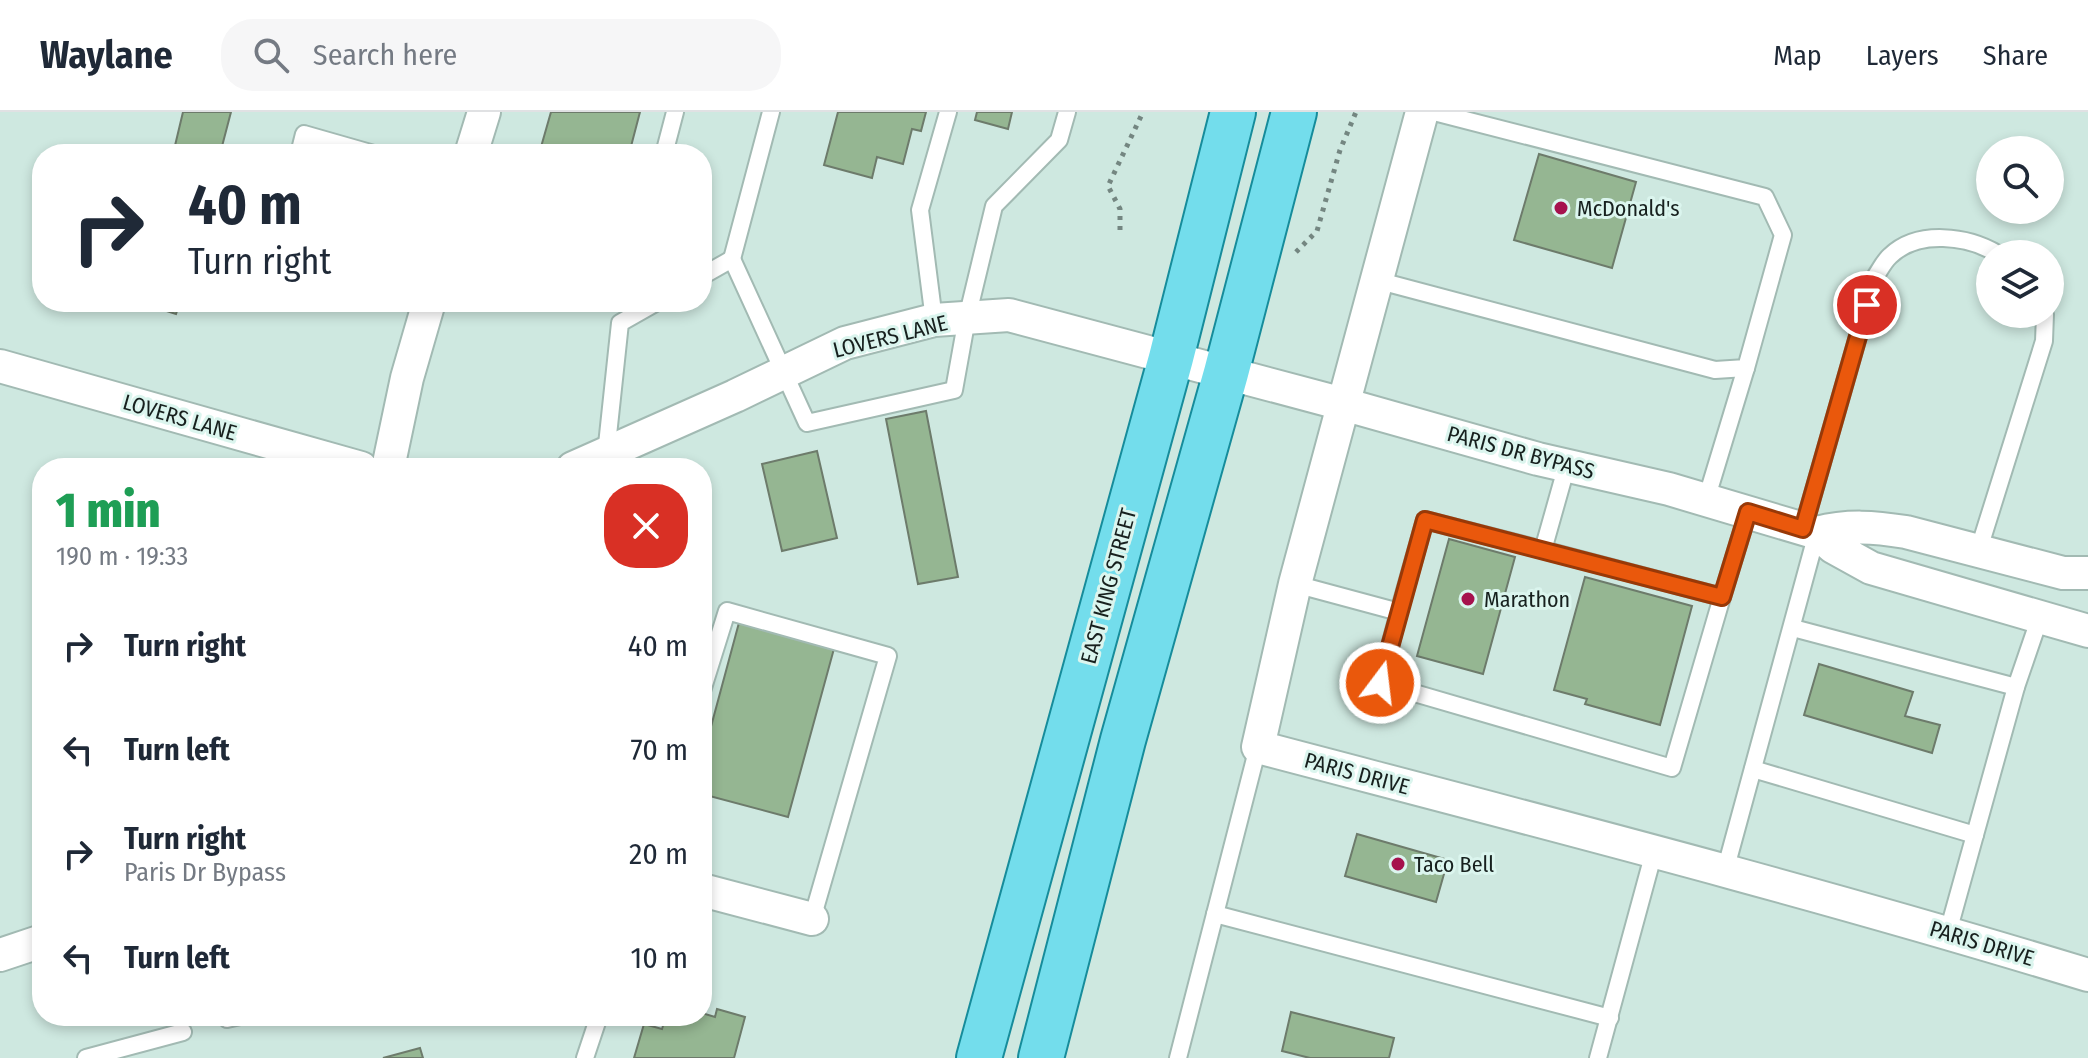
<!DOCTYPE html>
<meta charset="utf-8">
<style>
:root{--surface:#fff;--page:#f6f6f7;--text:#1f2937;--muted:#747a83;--line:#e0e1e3}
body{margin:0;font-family:"Fira Sans Condensed",sans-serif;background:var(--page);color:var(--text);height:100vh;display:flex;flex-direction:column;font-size:30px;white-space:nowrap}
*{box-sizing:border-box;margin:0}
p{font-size:26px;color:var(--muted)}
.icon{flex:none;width:44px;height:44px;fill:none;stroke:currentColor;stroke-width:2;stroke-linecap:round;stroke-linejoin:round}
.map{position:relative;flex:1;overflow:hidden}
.details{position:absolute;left:32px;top:346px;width:680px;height:568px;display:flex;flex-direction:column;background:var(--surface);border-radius:32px;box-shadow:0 4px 12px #0003}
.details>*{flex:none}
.guide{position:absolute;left:32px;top:32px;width:680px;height:168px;border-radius:32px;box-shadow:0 4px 12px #0003;background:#fff;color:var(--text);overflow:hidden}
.buttons{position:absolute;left:1976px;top:24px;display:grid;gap:16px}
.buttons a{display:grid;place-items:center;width:88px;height:88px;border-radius:50%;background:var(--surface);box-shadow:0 4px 12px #0003;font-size:40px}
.pin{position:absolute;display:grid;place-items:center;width:68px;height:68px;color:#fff;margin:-34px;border:4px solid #fff;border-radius:50%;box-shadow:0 2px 8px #0007}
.me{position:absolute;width:88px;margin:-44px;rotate:15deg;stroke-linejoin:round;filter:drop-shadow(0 0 6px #0008)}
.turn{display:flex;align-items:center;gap:28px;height:168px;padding:0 24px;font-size:36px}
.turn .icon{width:104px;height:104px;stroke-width:2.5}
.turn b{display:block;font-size:56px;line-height:68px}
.round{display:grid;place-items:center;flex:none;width:84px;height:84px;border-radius:32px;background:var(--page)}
.headline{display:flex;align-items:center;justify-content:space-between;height:136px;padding:0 24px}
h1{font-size:48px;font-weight:800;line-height:60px;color:#1e9e55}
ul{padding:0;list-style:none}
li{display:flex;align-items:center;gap:24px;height:104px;padding:0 24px}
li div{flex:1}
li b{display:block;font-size:30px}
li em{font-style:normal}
header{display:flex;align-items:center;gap:48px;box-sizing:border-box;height:112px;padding:0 40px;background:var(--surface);border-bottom:2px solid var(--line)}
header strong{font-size:38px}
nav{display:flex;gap:44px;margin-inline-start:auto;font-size:28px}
.search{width:560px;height:72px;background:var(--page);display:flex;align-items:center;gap:20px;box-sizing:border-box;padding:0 28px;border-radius:32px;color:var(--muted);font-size:30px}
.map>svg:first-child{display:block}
.building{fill:#95b692;stroke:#6d7b6b;stroke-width:2}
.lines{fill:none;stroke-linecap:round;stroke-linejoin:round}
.service-casing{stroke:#a2bab3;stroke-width:20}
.minor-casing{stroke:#a2bab3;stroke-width:36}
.primary-casing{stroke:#168c9b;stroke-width:48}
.path{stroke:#748681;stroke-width:5;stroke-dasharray:4 6;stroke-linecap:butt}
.service{stroke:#fff;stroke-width:16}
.minor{stroke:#fff;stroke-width:32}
.primary{stroke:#73ddec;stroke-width:44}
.route-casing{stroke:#983908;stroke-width:20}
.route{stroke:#ea580c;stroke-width:14}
.poi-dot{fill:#a6124d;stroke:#dbf5ee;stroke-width:3}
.labels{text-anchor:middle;stroke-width:6;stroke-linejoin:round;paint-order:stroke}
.poi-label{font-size:22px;fill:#17201e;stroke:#dbf5ee;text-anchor:start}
.street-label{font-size:22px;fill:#17201e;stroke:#dbf5ee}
</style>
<header>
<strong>Waylane</strong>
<div class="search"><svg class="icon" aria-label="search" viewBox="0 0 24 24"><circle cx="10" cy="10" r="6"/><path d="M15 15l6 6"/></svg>Search here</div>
<nav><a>Map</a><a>Layers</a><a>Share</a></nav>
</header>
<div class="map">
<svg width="2088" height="946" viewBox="0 0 2088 946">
<rect width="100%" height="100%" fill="#cee8e0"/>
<g class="building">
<polygon points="183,0 231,0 220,42 173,42"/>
<polygon points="551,0 640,0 629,42 539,42"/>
<polygon points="838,0 926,0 921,19 912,17 903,52 877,45 872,66 824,53"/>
<polygon points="977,0 1012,0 1008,17 975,8"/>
<polygon points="1539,42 1636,70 1612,156 1514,128"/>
<polygon points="138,190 180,190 176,202"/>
<polygon points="926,299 958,465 918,472 886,307"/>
<polygon points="817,339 837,426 782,439 762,352"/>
<polygon points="1449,427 1515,445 1483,562 1417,544"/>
<polygon points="1585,465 1692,494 1660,613 1585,592 1587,587 1554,578"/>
<polygon points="740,507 835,533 788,705 702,682 702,648"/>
<polygon points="1819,552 1913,580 1905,604 1940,613 1932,641 1804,603"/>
<polygon points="1357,722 1448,748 1436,790 1345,764"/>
<polygon points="717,897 745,905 734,946 634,946 644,912 662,917 666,904 702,904 702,901 715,905"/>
<polygon points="1291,900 1394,926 1389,946 1310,946 1282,939"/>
<polygon points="420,936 423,946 383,946"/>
</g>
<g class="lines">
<g class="service-casing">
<g id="service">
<polyline points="299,42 304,22 374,42"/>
<polyline points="664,42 675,0"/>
<polyline points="732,147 771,0"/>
<polyline points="702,164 732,147 807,311 954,278 967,206 994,94 1059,28 1067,0"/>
<polyline points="1376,168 1715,258 1746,256 1783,123 1765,85 1434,0"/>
<polyline points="934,208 920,98 948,0"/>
<polyline points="606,342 620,211 657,190"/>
<polyline points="1706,388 1746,256"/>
<path d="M1803,417L1875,165C1880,158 1884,149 1890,144C1918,117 1968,124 1998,142"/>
<polyline points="1543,438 1722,485 1748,400"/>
<polyline points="1978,440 2044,229 2045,202"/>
<polyline points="1295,472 1399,500 1425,408 1543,438 1567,353"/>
<polyline points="1399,500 1380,571 1672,656 1722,485"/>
<polyline points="1793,516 2016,575"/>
<polyline points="702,579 727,499 888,544 812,807"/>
<polyline points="1753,657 1975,723"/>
<polyline points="1725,759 1817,421"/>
<polyline points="1215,802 1610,906"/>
<polyline points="1948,820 2016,575 2040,505"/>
<polyline points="227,907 240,904"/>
<polyline points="86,946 183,920"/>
<polyline points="585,946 599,904"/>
<polyline points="1178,946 1258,635"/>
<polyline points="1598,946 1654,740"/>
</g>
</g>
<g class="minor-casing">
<g id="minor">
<path d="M1422,0L1295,472L1258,635C1535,708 1813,779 2088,863"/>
<polyline points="471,42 484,0"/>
<polyline points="0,254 361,356"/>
<polyline points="388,356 407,266 429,190"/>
<polyline points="573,356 735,284 845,231 934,208 1009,203 1343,292 1538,347 1669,377 1817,421"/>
<path d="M2088,461H2063L1906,420C1874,415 1848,413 1817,421L1833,435L1871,456L2088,519"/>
<polyline points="702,778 812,807"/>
<polyline points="0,843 42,829"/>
</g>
</g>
<g class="primary-casing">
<g id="primary">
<polyline points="979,946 1171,246 1233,0"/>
<polyline points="1041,946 1123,628 1226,261 1294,0"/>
</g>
</g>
<g class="path">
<polyline points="1120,118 1120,97 1108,74 1143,0"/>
<polyline points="1296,140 1317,119 1340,38 1356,0"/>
</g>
<use href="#service" class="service"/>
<use href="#minor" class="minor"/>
<use href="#primary" class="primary"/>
</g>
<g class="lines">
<g class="route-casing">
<polyline id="route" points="1380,571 1425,408 1722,485 1748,400 1803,417 1867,193"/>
</g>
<use href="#route" class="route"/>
</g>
<g class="poi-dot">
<circle cx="1561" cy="96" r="8"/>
<circle cx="1468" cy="487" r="8"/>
<circle cx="1398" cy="752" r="8"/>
</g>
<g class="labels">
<g class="poi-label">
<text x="1577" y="104">McDonald's</text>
<text x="1484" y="495">Marathon</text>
<text x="1414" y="760">Taco Bell</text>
</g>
<g class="street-label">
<text transform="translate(890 224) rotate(-14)" y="8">LOVERS LANE</text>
<text transform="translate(180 305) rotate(16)" y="8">LOVERS LANE</text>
<text transform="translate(1521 340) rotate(15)" y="8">PARIS DR BYPASS</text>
<text transform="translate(1108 474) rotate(-75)" y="8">EAST KING STREET</text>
<text transform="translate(1357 661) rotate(15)" y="8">PARIS DRIVE</text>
<text transform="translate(1982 831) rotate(17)" y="8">PARIS DRIVE</text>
</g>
</g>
</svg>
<div class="buttons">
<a><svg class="icon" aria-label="search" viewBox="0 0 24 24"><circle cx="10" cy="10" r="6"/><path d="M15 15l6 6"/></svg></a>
<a><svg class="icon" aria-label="layers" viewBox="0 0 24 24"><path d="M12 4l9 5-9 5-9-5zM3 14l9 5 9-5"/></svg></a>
</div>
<div class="pin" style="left:1867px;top:193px;background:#d93025"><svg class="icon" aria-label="arrive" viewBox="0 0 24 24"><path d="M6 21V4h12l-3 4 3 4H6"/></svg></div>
<svg class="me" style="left:1380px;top:571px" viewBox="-20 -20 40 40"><circle r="17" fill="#ea580c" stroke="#fff" stroke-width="3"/><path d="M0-11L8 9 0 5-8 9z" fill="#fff"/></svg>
<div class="guide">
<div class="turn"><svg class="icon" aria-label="right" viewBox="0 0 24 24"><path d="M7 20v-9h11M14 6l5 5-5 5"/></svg><div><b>40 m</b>Turn right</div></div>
</div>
<section class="details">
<div class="headline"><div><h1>1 min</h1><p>190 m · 19:33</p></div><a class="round" style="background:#d93025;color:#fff"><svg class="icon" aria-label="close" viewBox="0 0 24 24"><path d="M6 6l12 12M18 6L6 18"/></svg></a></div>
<ul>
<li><svg class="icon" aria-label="right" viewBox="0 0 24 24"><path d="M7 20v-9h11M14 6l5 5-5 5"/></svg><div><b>Turn right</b></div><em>40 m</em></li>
<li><svg class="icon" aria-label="left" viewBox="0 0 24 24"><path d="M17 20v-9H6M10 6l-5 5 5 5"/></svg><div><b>Turn left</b></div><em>70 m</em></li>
<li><svg class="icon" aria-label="right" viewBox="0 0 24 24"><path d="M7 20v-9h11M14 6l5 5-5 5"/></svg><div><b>Turn right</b><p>Paris Dr Bypass</p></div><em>20 m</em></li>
<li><svg class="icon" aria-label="left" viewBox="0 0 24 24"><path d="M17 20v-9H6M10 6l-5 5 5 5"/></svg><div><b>Turn left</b></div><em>10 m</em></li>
</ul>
</section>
</div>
